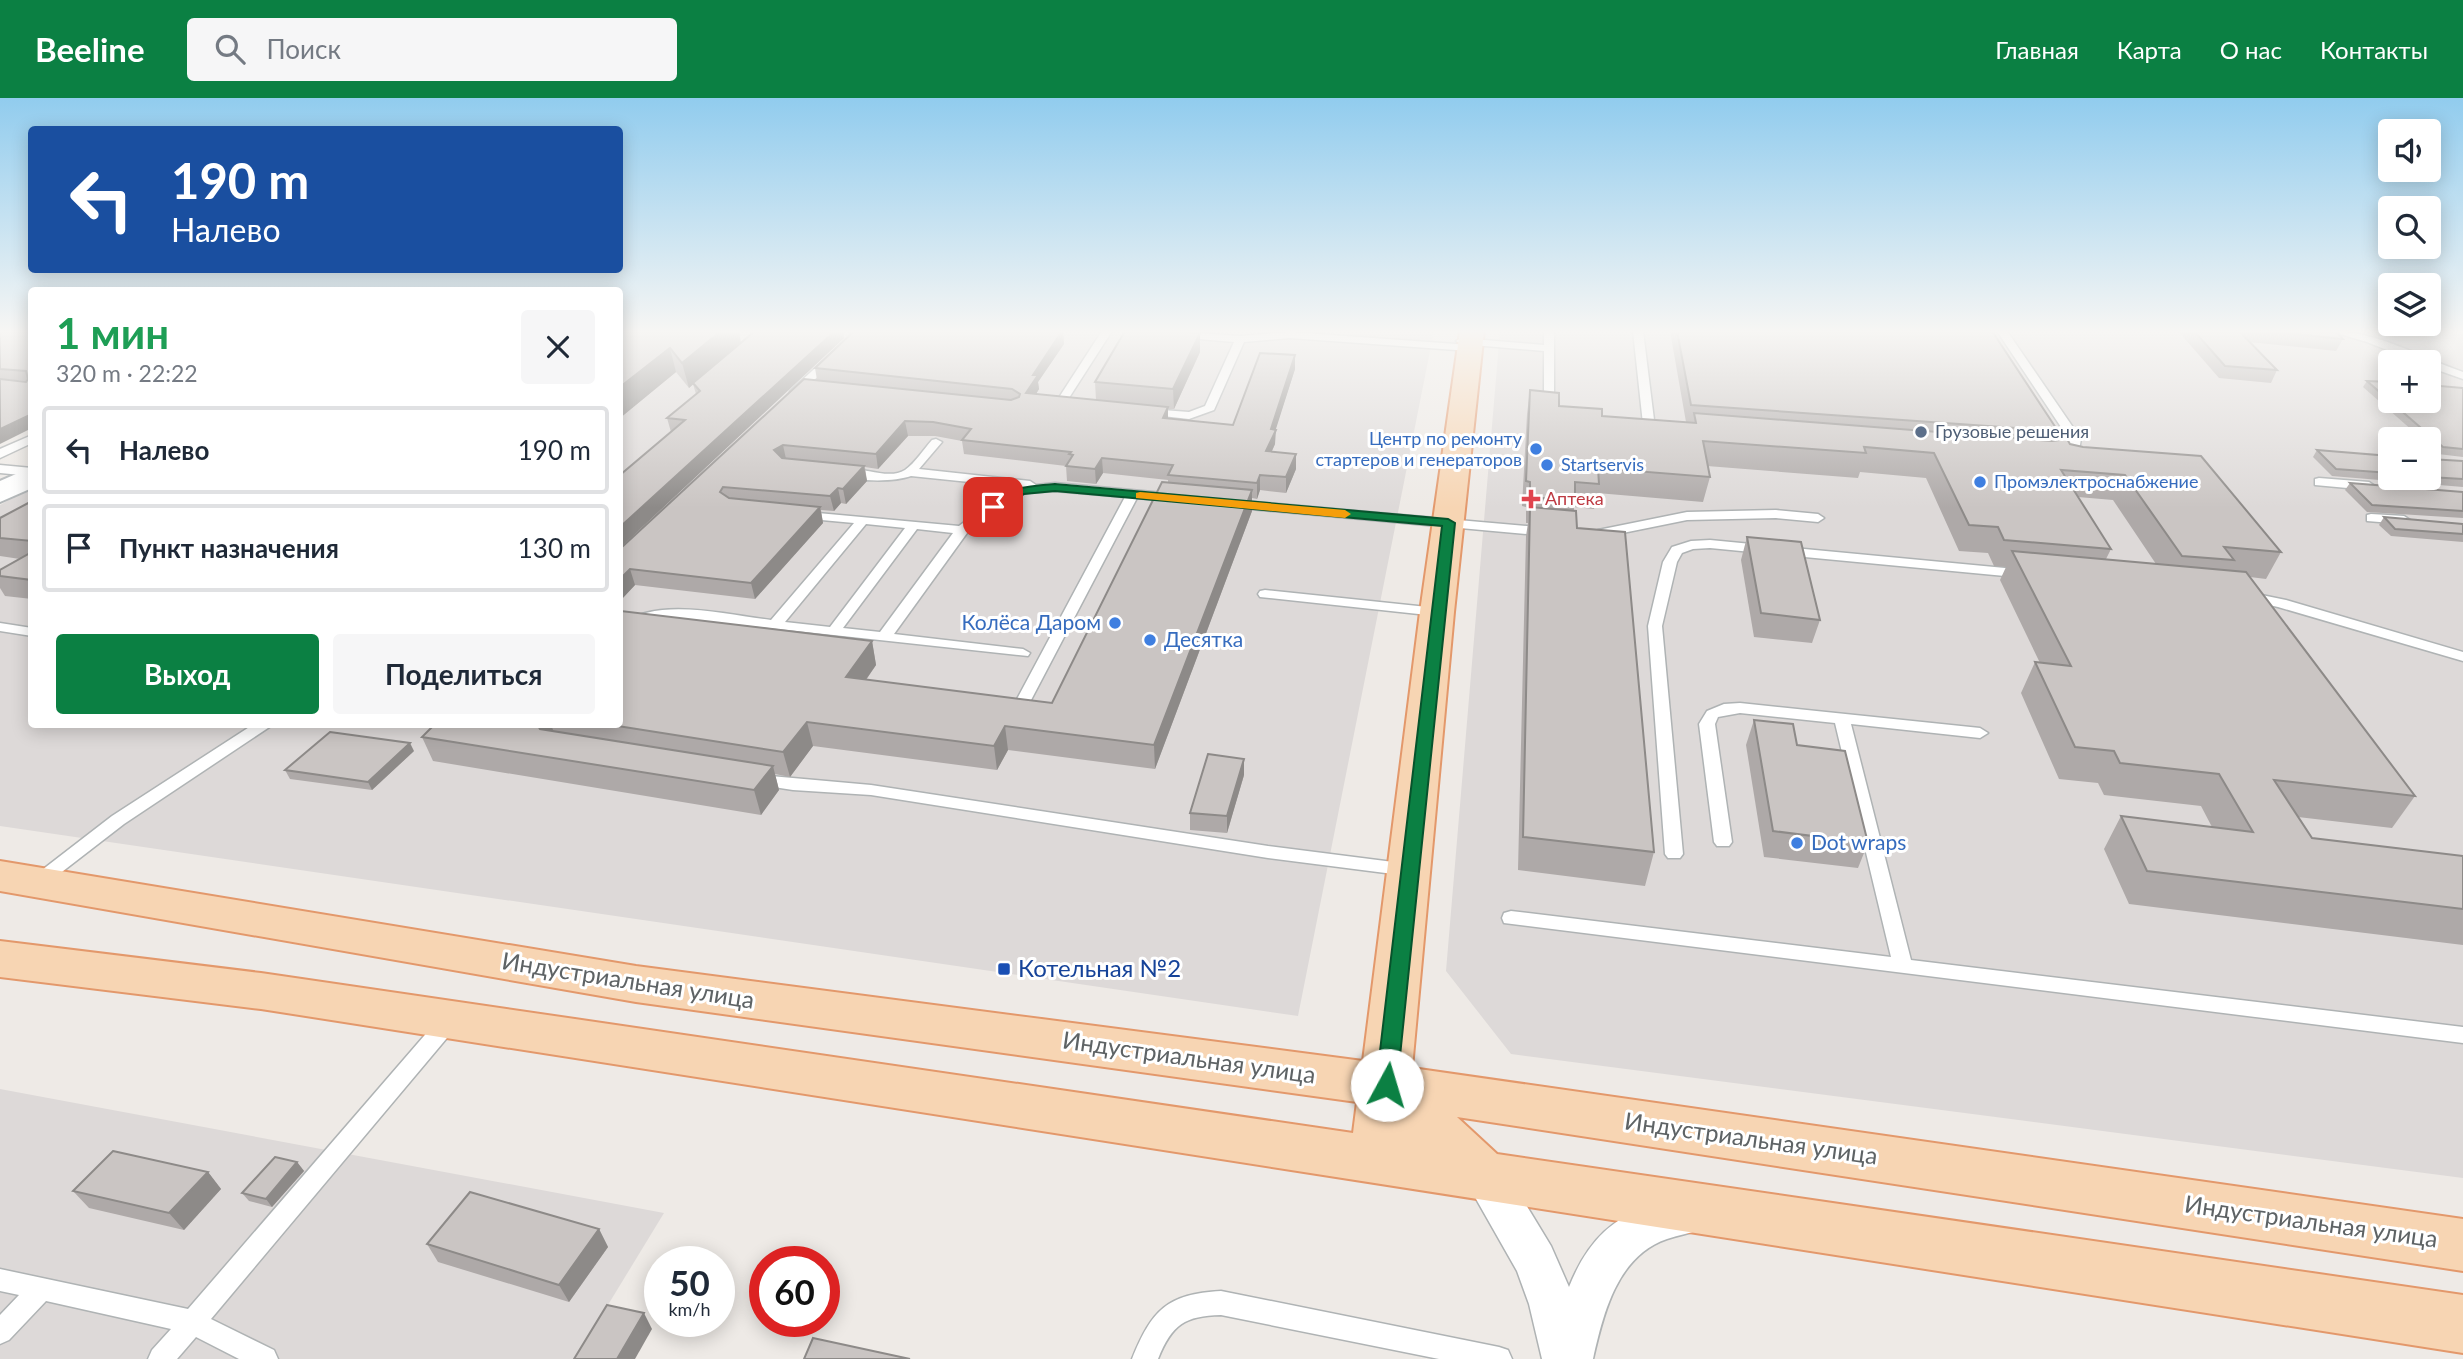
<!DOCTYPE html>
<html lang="ru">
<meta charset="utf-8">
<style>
:root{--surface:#fff;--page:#f6f6f7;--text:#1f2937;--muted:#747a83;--line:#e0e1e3;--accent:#0b8043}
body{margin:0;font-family:Lato,sans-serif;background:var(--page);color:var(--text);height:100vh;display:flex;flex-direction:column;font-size:26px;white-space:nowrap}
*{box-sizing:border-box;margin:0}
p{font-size:23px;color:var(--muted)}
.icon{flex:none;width:38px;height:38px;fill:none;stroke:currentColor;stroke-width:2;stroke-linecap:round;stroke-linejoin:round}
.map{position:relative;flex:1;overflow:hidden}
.panel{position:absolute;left:28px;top:189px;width:595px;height:441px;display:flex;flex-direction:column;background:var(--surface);border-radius:7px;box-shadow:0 4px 18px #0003}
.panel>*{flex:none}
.top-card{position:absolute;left:28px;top:28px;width:595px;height:147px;border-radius:7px;box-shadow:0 4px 18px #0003;background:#1a4fa0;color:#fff;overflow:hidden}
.fabs{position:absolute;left:2378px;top:21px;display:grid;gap:14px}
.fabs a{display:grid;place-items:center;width:63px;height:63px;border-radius:7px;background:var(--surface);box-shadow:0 4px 18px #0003;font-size:35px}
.speed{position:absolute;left:644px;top:1148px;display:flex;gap:14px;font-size:35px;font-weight:700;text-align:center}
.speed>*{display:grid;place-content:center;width:91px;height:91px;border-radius:50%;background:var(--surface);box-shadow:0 4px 18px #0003;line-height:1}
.speed small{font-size:18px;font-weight:400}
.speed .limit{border:10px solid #d22;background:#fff;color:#111}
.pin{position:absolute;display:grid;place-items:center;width:60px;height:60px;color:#fff;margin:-30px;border-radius:14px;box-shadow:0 4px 10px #0006}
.me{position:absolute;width:77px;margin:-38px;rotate:6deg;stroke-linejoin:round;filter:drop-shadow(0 0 5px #0008)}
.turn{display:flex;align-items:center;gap:24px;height:147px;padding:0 28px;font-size:32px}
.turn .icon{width:91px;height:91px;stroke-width:2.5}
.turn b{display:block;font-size:49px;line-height:60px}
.round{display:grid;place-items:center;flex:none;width:74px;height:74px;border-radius:7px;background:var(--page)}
.summary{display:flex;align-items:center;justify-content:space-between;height:119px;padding:0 28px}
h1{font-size:42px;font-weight:700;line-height:52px;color:#1e9e55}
.button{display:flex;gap:14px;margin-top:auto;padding:14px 28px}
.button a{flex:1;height:80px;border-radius:7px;background:var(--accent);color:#fff;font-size:28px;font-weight:700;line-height:80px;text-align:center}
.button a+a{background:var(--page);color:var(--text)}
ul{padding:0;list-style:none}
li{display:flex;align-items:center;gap:21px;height:88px;margin:0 14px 10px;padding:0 14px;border:4px solid var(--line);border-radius:7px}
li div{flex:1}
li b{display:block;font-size:26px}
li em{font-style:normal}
header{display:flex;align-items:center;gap:42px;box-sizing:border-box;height:98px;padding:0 35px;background:var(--accent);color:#fff}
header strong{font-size:33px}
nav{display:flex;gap:38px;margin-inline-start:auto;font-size:24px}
.search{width:490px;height:63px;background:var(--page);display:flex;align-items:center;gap:18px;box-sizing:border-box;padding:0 24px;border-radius:7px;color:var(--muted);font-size:26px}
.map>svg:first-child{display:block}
.industrial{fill:#ddd9d8;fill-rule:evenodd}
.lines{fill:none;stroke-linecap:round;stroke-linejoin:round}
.lane-casing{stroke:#afb3b4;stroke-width:3}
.street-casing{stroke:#afb3b4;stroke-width:3}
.secondary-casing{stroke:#b0b5b7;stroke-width:4}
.primary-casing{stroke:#e3986b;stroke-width:4}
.lane{fill:#fff;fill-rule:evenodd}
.street{fill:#fff;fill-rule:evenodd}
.secondary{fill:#fff;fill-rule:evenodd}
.primary{fill:#f7d5b3;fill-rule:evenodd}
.wall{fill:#aea9a8;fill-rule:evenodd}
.shaded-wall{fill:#8d8a88}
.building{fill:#cac5c3;stroke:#8d8a88;stroke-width:2}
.route{fill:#0b8043;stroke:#07532c;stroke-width:2}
.slow{fill:#f59e0b}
.service-dot{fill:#5c6f8a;stroke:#fff;stroke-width:2.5}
.shop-dot{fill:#3f7fe0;stroke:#fff;stroke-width:2.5}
.health-dot{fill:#e0444e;stroke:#fff;stroke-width:2.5}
.transit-dot{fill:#1a4fb4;stroke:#fff;stroke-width:2.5}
.labels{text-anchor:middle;stroke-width:6;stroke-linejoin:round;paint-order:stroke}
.far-service-label{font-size:18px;fill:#4e5e75;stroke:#fff;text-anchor:start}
.far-shop-label{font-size:18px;fill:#366cbe;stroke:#fff;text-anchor:start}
.far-health-label{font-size:18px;fill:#be3a42;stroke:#fff;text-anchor:start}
.shop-label{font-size:21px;fill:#366cbe;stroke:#fff;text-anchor:start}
.near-transit-label{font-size:24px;fill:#164399;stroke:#fff;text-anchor:start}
.near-street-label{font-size:24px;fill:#5e6365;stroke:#fff}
</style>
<header>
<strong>Beeline</strong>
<div class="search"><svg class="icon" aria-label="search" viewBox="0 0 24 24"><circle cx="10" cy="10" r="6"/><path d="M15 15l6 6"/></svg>Поиск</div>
<nav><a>Главная</a><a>Карта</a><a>О нас</a><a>Контакты</a></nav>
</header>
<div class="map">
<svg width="2463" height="1261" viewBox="0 0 2463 1261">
<rect width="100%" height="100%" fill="#eeeae6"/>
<g class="industrial">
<polygon points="620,233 1434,233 1298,918 0,728 0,407 31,390 32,626 620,626"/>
<path d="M1500,233H2463V1080L1511,956L1446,873ZM2390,264H2429V303H2390ZM2390,341H2429V380H2390Z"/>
<polygon points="0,991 664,1115 575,1261 0,1261"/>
</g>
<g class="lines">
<g class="lane-casing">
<g id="lane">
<polygon points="856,233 867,233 798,297 790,297 790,293"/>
<polygon points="1102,233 1112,233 1067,303 1059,303 1058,301"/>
<polygon points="1544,233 1554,233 1554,302 1561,311 1555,314 1551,313 1544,302 1544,253 1461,246 1456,243 1461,240 1544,247"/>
<polygon points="1633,233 1643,233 1655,330 1649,333 1631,329 1643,326"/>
<polygon points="1997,233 2007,233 2081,341 2079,352 2064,361 2056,361 2054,359 2069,349 2069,341"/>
<path d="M2330,233C2377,233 2420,259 2463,274V281L2429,269V264H2417L2367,244Z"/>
<polygon points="1180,234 1240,238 1290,234 1470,247 1475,250 1470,253 1290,240 1244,244 1214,312 1189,321 1145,316 1145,312 1149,311 1189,314 1205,308 1234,244 1176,239 1175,237"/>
<polygon points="32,337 32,345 0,360 0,351"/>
<path d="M936,341L942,344L919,371L1030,383L1036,387L1055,385L1175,396L1181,400L1175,404L1137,400L1030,604L1025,606L1017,601L1125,399L1055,393L1024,395L1013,400L967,435L894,536L1023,551L1030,555L1028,558L668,519L647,523L620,538V527C658,498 727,517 771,522L854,425L800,420L794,416L796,413L959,428L1005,394L1018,389L911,378C894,384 853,385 838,374C853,363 886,384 905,372C915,365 924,351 932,342ZM866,426L905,430L830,529L785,524ZM917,431L953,435L880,534L843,530Z"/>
<polygon points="0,367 32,370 32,378 0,375"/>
<polygon points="2319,380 2369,384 2375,388 2369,392 2315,387 2315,381"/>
<polygon points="1232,402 1548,430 1554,434 1548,438 1228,409 1228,403"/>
<polygon points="1776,412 1818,416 1824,420 1818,424 1776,420 1687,422 1598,440 1592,436 1598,432 1687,414"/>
<polygon points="2371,416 2404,418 2410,422 2404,426 2367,423 2367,417"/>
<polygon points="1710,442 2026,472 2033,476 2026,480 1710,450 1693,451 1682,455 1677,464 1662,528 1683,756 1680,760 1668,760 1665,756 1648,528 1663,464 1672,449 1691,443"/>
<polygon points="1265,492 1437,510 1444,514 1437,518 1260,499 1258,496 1260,493"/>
<polygon points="2247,494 2286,502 2463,554 2463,563 2278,509 2242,501 2240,498 2242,495"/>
<polygon points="0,525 32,530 32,538 0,533"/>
<polygon points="1740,605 1980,630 1988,635 1980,640 1851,626 1911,862 2463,929 2463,945 1504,825 1502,820 1504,815 1511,813 1891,859 1835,625 1740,615 1718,619 1715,626 1732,744 1729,748 1717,748 1714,744 1699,626 1707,613 1724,606"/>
<polygon points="254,626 274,626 124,726 45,787 33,787 30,783 33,779 112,718"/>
<polygon points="759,677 871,687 1268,748 1409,766 1415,768 1418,772 1415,776 1409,778 1268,760 871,697 793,692 753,686 751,682 753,678"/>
<polygon points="450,914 457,916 460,922 457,928 211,1221 274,1252 278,1261 239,1261 196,1239 177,1261 148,1261 152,1252 171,1231 46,1203 9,1242 0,1246 0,1217 19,1197 0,1193 0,1171 188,1211 443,916"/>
<path d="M1221,1193L1499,1249L1508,1252L1512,1261H1439L1221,1217C1185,1218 1172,1226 1158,1261H1132C1152,1212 1167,1196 1221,1193Z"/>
</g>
</g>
<g class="street-casing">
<path id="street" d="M1484,1060L1499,1065L1514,1087L1551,1148L1569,1189C1577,1169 1588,1149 1604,1134C1621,1118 1664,1096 1688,1098C1693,1098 1699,1102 1703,1103L1710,1117L1703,1131C1691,1135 1679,1137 1667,1141C1617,1158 1603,1216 1593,1261H1542L1529,1206L1517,1173L1463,1078L1469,1065Z"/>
</g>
<g class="secondary-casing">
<polygon id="secondary" points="32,369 32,390 0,404 0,383"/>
</g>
<g class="primary-casing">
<polygon id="primary" points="1460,233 1484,233 1454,514 1412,970 2463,1121 2463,1173 1457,1019 1497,1056 2463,1197 2463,1255 261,911 0,879 0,843 261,875 1353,1035 1357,1004 636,904 0,793 0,763 636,868 1363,963 1420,514"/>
</g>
<use href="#lane" class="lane"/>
<use href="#street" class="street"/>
<use href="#secondary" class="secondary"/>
<use href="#primary" class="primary"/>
</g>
<g class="wall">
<polygon points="0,233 32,233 32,330 26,284 26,283 0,281"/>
<polygon points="620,233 741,245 844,240 620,449 817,282 815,270 1063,233 1064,246 1038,284 1039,291 1036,296 1096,302 1095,284 1200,254 1174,311 1168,311 1168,321 1233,327 1295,257 1295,271 1275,332 1275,346 1272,353 1296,371 1286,395 1260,392 1257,401 1252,400 1252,413 1155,671 1008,652 997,672 813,648 790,679 775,676 779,692 761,717 433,663 422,639 435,626 620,626 872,543 876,567 866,582 1052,605 1168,384 1168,382 1103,375 1096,386 1067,383 1066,368 964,356 962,343 935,338 908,338 878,371 865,369 867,383 846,406 841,405 834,413 821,412 823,425 755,501 635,487 620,503 620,377 671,334 667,320 696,296 693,286 689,290 676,274 620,320"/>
<path d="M1670,233H1992L2058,333L2054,343L2070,346L2281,454L2266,481L2250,479L2415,698L2392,730L2298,719L2312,740L2463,758V847L2129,806L2104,751L2121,718L2212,729L2201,708L2104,697L2098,685L2059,681L2021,595L2035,564L2040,565L2000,482L2006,469L1994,468L1988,455L1959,453L1926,380L1860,374L1858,380L1707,368L1710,379L1703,404L1597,395L1594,411L1574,409V413L1577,430L1654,754L1645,788L1518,772L1526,438L1528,425H1526V409L1522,408L1527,316L1530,292L1559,308L1602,318L1686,324ZM2078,399L2113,402L2156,466L2106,461L2111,451Z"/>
<polygon points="2178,233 2336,233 2343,241 2336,253 2249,244 2277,272 2271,285 2219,280"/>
<polygon points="2367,283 2463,290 2463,359 2438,356 2429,348 2429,341 2422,341 2363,289"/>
<polygon points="2317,352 2390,358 2390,380 2429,380 2429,361 2463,363 2463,389 2332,378 2313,359"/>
<polygon points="2350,385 2463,394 2463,420 2367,414 2345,392"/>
<polygon points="32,403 32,501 5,498 0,490 0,472 20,461 0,458 0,420"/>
<polygon points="2384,419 2463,426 2463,444 2391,438 2379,427"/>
<polygon points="1747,439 1820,522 1812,545 1754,539 1741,462"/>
<polygon points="1754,622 1797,647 1868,745 1858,770 1764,759 1746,647"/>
<polygon points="414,653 372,692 290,681 285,672"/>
<polygon points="1244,677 1227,735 1190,732 1190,715"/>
<polygon points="297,1064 304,1073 272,1109 249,1103 242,1095"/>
<polygon points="208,1074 221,1091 184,1132 89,1110 73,1093"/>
<polygon points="599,1131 608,1149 569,1204 438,1164 427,1146"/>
</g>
<g class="shaded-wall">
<polygon points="721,233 739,233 741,245 689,290 682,265"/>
<polygon points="835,233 843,233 844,240 620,450 620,429"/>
<polygon points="1063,233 1064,246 1038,284 1039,291 1028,309 1026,295 1033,277"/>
<polygon points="1200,235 1200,254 1174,311 1173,291"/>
<polygon points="670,250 676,274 620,320 620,289"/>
<polygon points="1295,257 1295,271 1275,334 1276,332 1275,346 1265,368 1266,353 1271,331"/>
<polygon points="1168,309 1168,323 1163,320"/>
<polygon points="32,316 32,330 0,346 0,331"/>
<polygon points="905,323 908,338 878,371 876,356"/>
<polygon points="783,347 786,361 778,367 774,352"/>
<polygon points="1296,356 1296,371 1286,395 1286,379"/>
<polygon points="1102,360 1103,375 1096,386 1095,371"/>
<polygon points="864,368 867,383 846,406 843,391"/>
<polygon points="1260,377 1260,392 1257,401 1257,385"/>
<polygon points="838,390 841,405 834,413 830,398"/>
<polygon points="1252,392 1252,413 1155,671 1154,647"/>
<polygon points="820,409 823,425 755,501 751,485"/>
<polygon points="630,471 635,487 620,503 620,481"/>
<polygon points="872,543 876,567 851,603 846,579"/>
<polygon points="807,624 813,648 790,679 783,654"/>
<polygon points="537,626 551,626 556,641 545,648"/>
<polygon points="1005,628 1008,652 997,672 994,648"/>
<polygon points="410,645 414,653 372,692 368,684"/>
<polygon points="1244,661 1244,677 1227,735 1227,718"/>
<polygon points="773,668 779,692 761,717 754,692"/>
<polygon points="297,1064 304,1073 272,1109 266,1101"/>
<polygon points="208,1074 221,1091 184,1132 169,1115"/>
<polygon points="599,1131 608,1149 569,1204 559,1187"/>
<polygon points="644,1215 652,1231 635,1261 617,1261"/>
</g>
<g class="building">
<polygon points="0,233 32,233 32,316 0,331 0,281 26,284 28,281 26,273 0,271"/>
<polygon points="620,233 721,233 682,265 670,250 620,289"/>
<polygon points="755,233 835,233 620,429 620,377 685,322 667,320 700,293 693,285"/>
<polygon points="854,233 1062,233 1033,277 1038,277 1026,295 1168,309 1163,320 1233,327 1260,255 1295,257 1271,331 1276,332 1266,353 1296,356 1286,379 1260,377 1257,385 1168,377 1173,367 1102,360 1095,371 1066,368 1073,357 1069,356 1071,354 962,342 971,331 933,324 905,323 876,356 783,347 774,352 782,360 864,368 843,391 838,390 830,398 723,389 720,394 729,400 820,409 751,485 630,471 620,481 620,449 622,449 804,281 1011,302 1019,299 1020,296 1012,291 815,270"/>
<polygon points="1125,233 1178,233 1200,235 1173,291 1095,284"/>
<polygon points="1677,233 1992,233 2058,333 1691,307"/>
<polygon points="2194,233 2239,233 2277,272 2225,268"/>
<polygon points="2267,233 2336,233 2343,241"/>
<polygon points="2367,283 2390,284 2390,303 2429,303 2429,287 2463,290 2463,351 2443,349"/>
<polygon points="1530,292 1559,295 1559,308 1602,311 1602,318 1696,325 1694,315 2052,343 2067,341 2070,346 2083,349 2201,358 2281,454 2224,449 2234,462 2182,458 2125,377 2061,372 2111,451 2004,442 1998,429 1969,427 1934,355 1864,349 1866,355 1703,343 1710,379 1598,370 1599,386 1575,384 1575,403 1530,399 1530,384 1526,383"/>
<polygon points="2317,352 2390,358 2390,375 2336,371"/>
<polygon points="2429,361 2463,363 2463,381 2429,379"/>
<polygon points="1162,384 1252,392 1154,647 1005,628 994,648 807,624 783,654 605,626 620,626 620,514 621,513 872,543 846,579 1052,605"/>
<polygon points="2350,385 2463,394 2463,413 2372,407"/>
<polygon points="32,403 32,443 0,440 0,420"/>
<polygon points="1530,409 1576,413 1577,430 1625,434 1654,754 1523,739"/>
<polygon points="2384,419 2463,426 2463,436 2395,431"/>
<polygon points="1747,439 1801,444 1820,522 1761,515"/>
<polygon points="2012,453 2246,474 2415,698 2274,682 2312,740 2463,758 2463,811 2147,773 2121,718 2253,734 2219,676 2120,665 2114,653 2075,649 2035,564 2071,568"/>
<polygon points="32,454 32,482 0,478 0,472"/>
<polygon points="1754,622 1793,626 1797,647 1845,653 1868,745 1773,733"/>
<polygon points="435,626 537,626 540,631 773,668 754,692 422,639"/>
<polygon points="330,634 410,645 368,684 285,672"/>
<polygon points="1208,656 1244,661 1227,718 1190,715"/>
<polygon points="113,1053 208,1074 169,1115 73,1093"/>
<polygon points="275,1059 297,1064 266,1101 242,1095"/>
<polygon points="470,1094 599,1131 559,1187 427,1146"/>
<polygon points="607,1207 644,1215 617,1261 574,1261"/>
<polygon points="813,1240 910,1261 804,1261"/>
</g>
<linearGradient id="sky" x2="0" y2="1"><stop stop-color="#91ccee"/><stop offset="0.57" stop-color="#f7f6f4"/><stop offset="1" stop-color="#f7f6f4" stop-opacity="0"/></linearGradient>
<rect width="2463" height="410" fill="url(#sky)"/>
<path class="route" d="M1055,386L1448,421L1455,425L1397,987L1394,993L1387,995L1379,993L1376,987L1442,428L1055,393L1024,396L993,413L987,409C1005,389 1029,388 1055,386Z"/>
<polygon class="slow" points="1140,394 1345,412 1351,416 1345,420 1136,400 1136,395"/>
<circle class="service-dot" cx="1921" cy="334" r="7"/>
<g class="shop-dot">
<circle cx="1536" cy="351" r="7"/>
<circle cx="1547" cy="367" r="7"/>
<circle cx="1980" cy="384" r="7"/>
<circle cx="1115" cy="525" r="7"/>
<circle cx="1150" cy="542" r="7"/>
<circle cx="1797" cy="745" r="7"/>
</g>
<path class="health-dot" d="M1527.5 390.5h7v7h7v7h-7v7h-7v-7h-7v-7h7z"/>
<rect class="transit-dot" x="997" y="864" width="14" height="14" rx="3.5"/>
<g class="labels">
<g class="far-service-label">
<text x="1935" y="340">Грузовые решения</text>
</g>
<g class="far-shop-label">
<text x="1522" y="347" text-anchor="end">Центр по ремонту<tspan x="1522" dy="21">стартеров и генераторов</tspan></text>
<text x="1561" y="373">Startservis</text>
<text x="1994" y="390">Промэлектроснабжение</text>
</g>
<g class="far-health-label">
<text x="1545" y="407">Аптека</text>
</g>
<g class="shop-label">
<text x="1101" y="532" text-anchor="end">Колёса Даром</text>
<text x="1164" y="549">Десятка</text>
<text x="1811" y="752">Dot wraps</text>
</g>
<g class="near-transit-label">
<text x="1018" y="879">Котельная №2</text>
</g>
<g class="near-street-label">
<text transform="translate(628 883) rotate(9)" y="8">Индустриальная улица</text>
<text transform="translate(1189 960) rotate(8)" y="8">Индустриальная улица</text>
<text transform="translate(1751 1041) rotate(8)" y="8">Индустриальная улица</text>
<text transform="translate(2311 1124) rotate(8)" y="8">Индустриальная улица</text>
</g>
</g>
</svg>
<div class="fabs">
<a><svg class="icon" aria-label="sound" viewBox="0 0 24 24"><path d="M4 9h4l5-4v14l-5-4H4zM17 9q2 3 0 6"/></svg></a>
<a><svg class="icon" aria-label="search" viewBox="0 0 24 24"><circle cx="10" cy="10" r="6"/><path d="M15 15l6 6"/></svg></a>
<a><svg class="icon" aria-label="layers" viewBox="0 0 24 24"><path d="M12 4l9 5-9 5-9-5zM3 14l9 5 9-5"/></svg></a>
<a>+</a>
<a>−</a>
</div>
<div class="speed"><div>50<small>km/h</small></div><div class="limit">60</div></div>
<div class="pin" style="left:993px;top:409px;background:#d93025"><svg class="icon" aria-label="arrive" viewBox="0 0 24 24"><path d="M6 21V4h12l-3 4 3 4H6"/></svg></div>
<svg class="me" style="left:1387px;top:987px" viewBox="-20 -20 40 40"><circle r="19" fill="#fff"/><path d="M0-13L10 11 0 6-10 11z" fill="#0b8043"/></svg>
<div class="top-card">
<div class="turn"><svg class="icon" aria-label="left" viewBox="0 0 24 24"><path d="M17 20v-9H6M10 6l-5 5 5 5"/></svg><div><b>190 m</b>Налево</div></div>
</div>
<section class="panel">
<div class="summary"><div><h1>1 мин</h1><p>320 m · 22:22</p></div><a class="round"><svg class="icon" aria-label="close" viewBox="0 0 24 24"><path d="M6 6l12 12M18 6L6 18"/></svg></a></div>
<ul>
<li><svg class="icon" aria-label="left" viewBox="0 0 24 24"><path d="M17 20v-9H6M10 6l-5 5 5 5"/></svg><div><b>Налево</b></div><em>190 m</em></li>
<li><svg class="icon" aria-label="arrive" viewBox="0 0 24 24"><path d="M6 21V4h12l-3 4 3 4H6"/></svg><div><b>Пункт назначения</b></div><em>130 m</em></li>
</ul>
<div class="button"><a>Выход</a><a>Поделиться</a></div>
</section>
</div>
